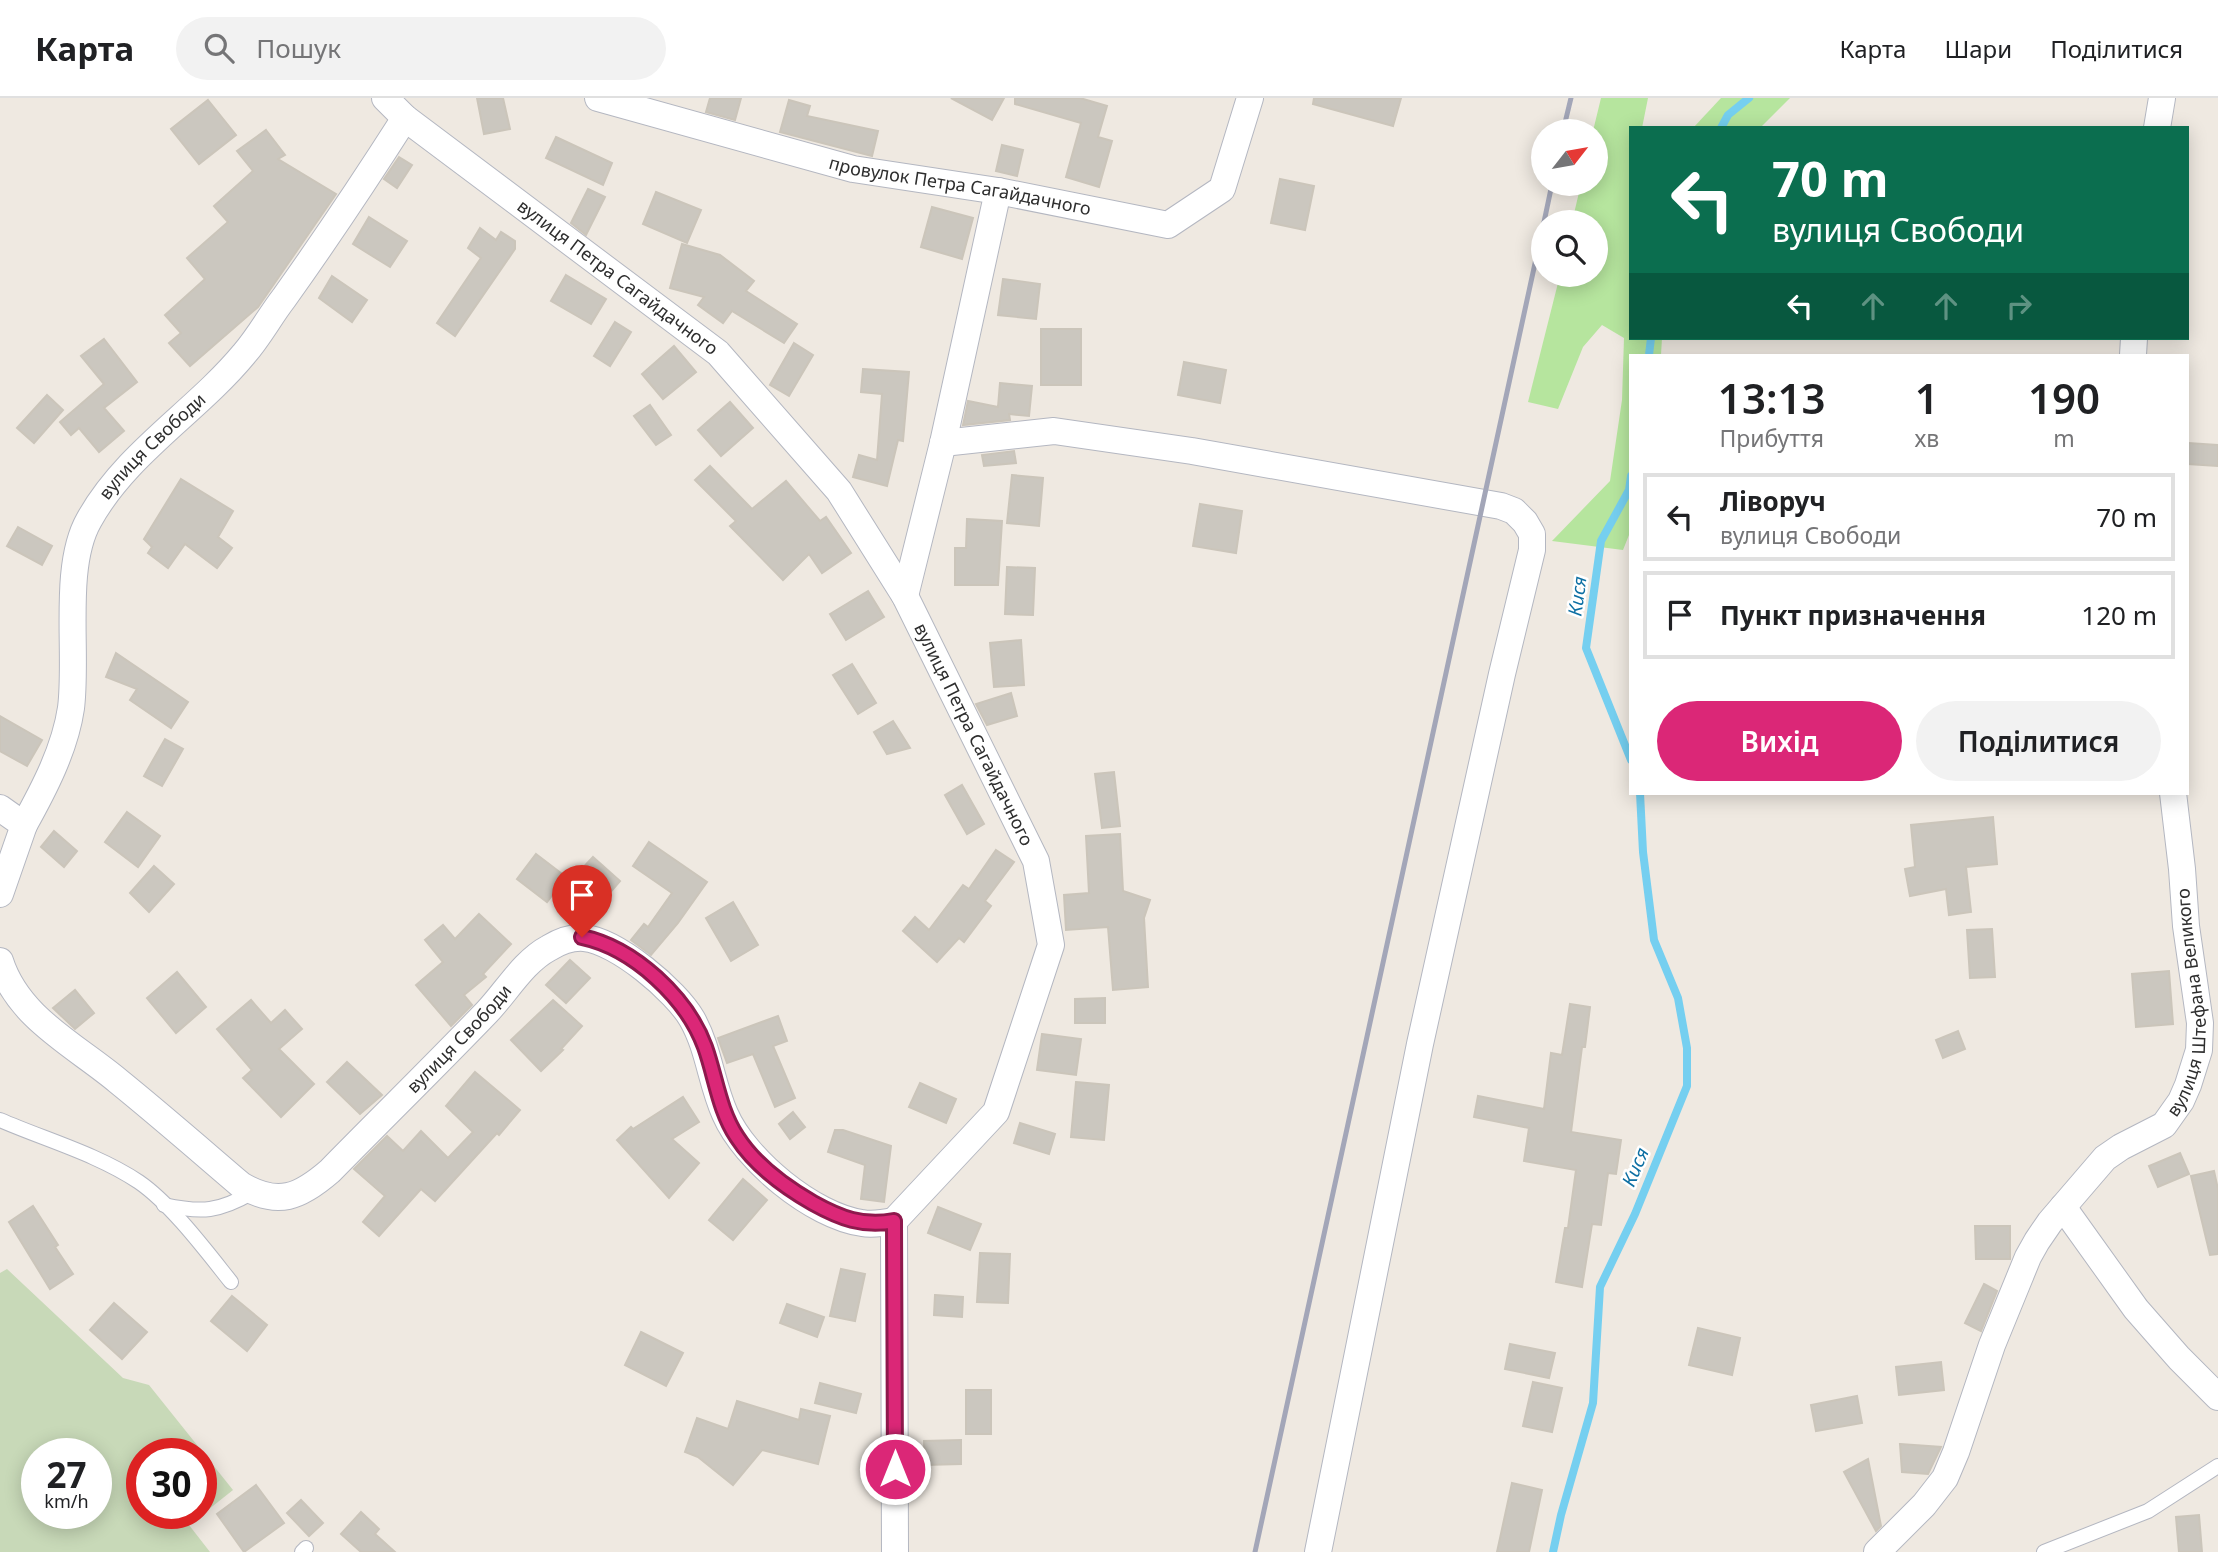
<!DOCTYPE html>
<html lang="uk">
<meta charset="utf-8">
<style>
:root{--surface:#fff;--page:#f2f2f2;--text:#202124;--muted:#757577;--line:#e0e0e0;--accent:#db2777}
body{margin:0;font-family:"Noto Sans",sans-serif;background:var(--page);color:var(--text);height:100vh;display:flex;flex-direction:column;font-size:26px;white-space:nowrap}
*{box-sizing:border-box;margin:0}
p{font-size:23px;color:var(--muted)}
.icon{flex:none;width:38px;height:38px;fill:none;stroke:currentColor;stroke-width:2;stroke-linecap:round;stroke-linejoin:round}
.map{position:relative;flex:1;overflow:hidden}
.sheet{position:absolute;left:1629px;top:256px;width:560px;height:441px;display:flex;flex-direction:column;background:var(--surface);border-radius:0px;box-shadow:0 4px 18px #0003}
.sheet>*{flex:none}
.guide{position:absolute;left:1629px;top:28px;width:560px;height:214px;border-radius:0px;box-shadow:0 4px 18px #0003;background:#0b6e4f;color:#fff;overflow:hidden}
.needle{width:46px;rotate:59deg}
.fabs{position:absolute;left:1531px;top:21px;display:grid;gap:14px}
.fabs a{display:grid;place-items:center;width:77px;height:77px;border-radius:50%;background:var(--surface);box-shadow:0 4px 18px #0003;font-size:35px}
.speed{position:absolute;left:21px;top:1340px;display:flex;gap:14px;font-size:35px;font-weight:700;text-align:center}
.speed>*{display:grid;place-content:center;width:91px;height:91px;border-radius:50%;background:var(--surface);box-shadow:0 4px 18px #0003;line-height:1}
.speed small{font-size:18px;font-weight:400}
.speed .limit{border:10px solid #d22;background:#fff;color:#111}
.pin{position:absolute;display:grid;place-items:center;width:60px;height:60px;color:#fff;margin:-72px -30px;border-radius:50% 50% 50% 0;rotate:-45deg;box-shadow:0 0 7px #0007}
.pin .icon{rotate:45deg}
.me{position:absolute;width:77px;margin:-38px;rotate:0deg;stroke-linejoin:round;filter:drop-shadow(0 0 5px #0008)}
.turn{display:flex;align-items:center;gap:24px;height:147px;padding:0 28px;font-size:32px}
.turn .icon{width:91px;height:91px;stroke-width:2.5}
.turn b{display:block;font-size:49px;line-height:60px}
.lanes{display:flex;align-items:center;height:66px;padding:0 28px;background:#0003;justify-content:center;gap:35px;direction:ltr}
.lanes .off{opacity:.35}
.eta{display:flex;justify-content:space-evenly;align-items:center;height:119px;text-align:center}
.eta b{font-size:42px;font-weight:600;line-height:49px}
.primary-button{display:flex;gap:14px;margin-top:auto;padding:14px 28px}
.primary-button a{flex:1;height:80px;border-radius:42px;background:var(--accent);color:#fff;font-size:28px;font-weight:600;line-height:80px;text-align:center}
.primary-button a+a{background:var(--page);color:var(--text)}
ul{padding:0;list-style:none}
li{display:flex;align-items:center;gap:21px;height:88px;margin:0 14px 10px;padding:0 14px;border:4px solid var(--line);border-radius:0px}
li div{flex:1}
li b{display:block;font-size:26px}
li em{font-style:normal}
header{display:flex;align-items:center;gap:42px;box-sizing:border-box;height:98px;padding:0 35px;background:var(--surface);border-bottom:2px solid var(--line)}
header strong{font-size:33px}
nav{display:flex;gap:38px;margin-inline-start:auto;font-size:24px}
.search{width:490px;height:63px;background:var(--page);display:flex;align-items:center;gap:18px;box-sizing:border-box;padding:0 24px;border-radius:38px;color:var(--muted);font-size:26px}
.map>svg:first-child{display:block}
.green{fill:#b6e59e}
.cemetery{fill:#c8d9b8;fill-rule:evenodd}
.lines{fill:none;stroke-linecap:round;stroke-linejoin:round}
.stream{stroke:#75cff0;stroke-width:8}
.building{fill:#cbc7bf;stroke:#cbc5ba;stroke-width:2}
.lane-casing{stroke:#b4b7c1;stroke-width:16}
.street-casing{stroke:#b4b7c1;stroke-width:28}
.lane{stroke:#fff;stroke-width:14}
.street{stroke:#fff;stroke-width:26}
.rail{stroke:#a3a6b8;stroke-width:5}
.route-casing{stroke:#8e194d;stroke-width:18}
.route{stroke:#db2777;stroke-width:12}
.labels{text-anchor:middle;stroke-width:5;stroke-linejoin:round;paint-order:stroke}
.street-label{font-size:18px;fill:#2e2e2e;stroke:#fff}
.water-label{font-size:19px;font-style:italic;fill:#0d6fa3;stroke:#fff}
</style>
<header>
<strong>Карта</strong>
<div class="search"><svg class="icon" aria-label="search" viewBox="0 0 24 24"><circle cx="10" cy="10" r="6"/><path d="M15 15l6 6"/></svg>Пошук</div>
<nav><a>Карта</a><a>Шари</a><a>Поділитися</a></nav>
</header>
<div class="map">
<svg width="2218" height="1454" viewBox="0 0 2218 1454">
<rect width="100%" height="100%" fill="#efe9e1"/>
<g class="green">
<polygon points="1601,0 1648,0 1642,30 1631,30 1631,240 1662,240 1661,257 1631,257 1631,432 1623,452 1552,443 1610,383 1622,302 1624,240 1602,227 1583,249 1558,311 1528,304 1560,177 1596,177 1596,124 1572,124 1581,86 1596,86 1596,33 1593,33"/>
<polygon points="1721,0 1790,0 1760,30 1693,30"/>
</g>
<path class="cemetery" d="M7,1171L123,1280L149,1287L233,1392L189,1427L210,1454H0V1175ZM37,1356H96V1416H37ZM142,1356H201V1416H142Z"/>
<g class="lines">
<g class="stream">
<polyline points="1721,30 1728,17 1749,0"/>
<polyline points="1649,257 1651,240"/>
<polyline points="1631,378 1629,392 1601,443 1586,550 1631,662"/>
<polyline points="1553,1454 1561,1417 1593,1305 1600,1189 1635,1116 1687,988 1687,950 1678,900 1654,842 1643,754 1640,695"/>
</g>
</g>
<g class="building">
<polygon points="477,0 503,0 510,31 484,36"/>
<polygon points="710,0 741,0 735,22 706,14"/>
<polygon points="951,0 1004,0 992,22"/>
<polygon points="1015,0 1080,0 1107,8 1098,39 1112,43 1099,89 1066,79 1081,25 1015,6"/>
<polygon points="1314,0 1401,0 1393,28 1313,6"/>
<polygon points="208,2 236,37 199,66 171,31"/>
<polygon points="789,2 810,8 807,18 878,33 872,58 780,34"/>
<polygon points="266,32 285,57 278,61 336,96 258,209 190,268 169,245 181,235 165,217 205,181 187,160 228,124 214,108 253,73 237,53"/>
<polygon points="556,39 612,65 603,87 546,60"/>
<polygon points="1002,47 1023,52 1017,78 996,73"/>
<polygon points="399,59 412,67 397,90 384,81"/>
<polygon points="1280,81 1314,88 1305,132 1271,125"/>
<polygon points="588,91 605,99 586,137 571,125"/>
<polygon points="656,94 701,112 687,145 643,126"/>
<polygon points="932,109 973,120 962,161 921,149"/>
<polygon points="369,119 407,143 390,169 353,146"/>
<polygon points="480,130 496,142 501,134 515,143 515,151 455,238 437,225 481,160 468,150"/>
<polygon points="682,146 720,157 754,183 746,193 797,226 784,245 732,213 723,225 698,207 704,199 670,190"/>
<polygon points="566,177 606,201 591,226 551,203"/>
<polygon points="332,178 367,202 352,224 319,200"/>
<polygon points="1003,181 1040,186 1036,221 998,217"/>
<polygon points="615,224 631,234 610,268 594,258"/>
<rect x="1041" y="231" width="40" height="56"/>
<polygon points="104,241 137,284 104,310 124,333 99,354 79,330 71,337 60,324 104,286 81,258"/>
<polygon points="794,245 813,257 789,298 770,287"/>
<polygon points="674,248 696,274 663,301 642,276"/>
<polygon points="1184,264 1226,272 1220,305 1178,297"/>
<polygon points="863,271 909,274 903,343 898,342 887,388 853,379 859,357 877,362 882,296 861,294"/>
<polygon points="1000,285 1032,288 1029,318 1009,316 1010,322 963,327 968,303 998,309"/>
<polygon points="47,297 63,312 34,345 17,330"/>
<polygon points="730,304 753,330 721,358 698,332"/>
<polygon points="650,307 671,337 656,347 634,318"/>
<polygon points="2188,345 2218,347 2218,368 2188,366"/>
<polygon points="1014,353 1016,365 984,368 982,357"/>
<polygon points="710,368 752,411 786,383 820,423 826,419 851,455 822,475 809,456 783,482 730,428 736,423 695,382"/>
<polygon points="1012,377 1043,380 1039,428 1007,425"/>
<polygon points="181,381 233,413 218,439 232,450 217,470 185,446 168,470 148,455 152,449 144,441"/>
<polygon points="1200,406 1242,413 1236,455 1193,448"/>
<polygon points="967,421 1002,423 998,487 955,487 955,450 966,450"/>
<polygon points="18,429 52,448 42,467 7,448"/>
<polygon points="1007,469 1035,470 1033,517 1005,516"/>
<polygon points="868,493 884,519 846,542 830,516"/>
<polygon points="1021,542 1024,587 994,589 990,545"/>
<polygon points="116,555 188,604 171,630 130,602 137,591 106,579"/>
<polygon points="852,566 876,605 858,616 833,577"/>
<polygon points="1011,595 1017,618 987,627 976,606"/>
<polygon points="0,618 42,642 27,668 0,653"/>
<polygon points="893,623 910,650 887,656 874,634"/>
<polygon points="165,641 183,651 162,688 144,678"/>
<polygon points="1114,674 1120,728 1102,730 1095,676"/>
<polygon points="962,687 984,726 967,736 945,697"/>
<polygon points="127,714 160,738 138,769 105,744"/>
<polygon points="1993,719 1997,766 1966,769 1971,814 1949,817 1946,791 1910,798 1905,771 1915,769 1911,727"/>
<polygon points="54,733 77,753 64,769 41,749"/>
<polygon points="1120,736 1123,793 1150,802 1144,820 1148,889 1113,892 1108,829 1066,832 1064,797 1089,795 1086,738"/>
<polygon points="649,744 707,784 678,825 651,857 631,842 644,826 648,829 672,795 633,768"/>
<polygon points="996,752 1014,764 985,803 991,808 964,844 959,840 937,864 903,833 915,819 929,832 963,787 969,791"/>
<polygon points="536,756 566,779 547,804 517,781"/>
<polygon points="593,759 620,783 607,798 579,774"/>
<polygon points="154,768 174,786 149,814 130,795"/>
<polygon points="733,804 758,847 731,863 706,820"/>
<polygon points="479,816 511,846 483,876 486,879 464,897 472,907 451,928 416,887 443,864 425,842 443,827 455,841"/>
<polygon points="1992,831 1995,879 1970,880 1967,832"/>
<polygon points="570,862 590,880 566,905 546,887"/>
<polygon points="2169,873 2173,926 2136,929 2132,876"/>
<polygon points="177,874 206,909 176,935 147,900"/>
<polygon points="75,892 94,915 75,931 53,910"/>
<polygon points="1105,900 1105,925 1075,925 1075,901"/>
<polygon points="251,902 271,925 285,912 302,931 279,951 314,986 281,1019 243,980 252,972 217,931"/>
<polygon points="553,902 582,928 561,951 563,952 541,973 511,942"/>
<polygon points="1570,906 1590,909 1585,949 1582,949 1571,1034 1621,1042 1616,1076 1608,1075 1601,1127 1592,1126 1582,1189 1556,1184 1565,1130 1568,1130 1576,1072 1524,1063 1529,1030 1474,1019 1478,998 1544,1011 1551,955 1562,957"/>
<polygon points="778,918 787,943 773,948 795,1000 775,1009 753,956 727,965 718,940"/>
<polygon points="1958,933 1965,951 1943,960 1936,942"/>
<polygon points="1042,936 1081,941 1076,977 1037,972"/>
<polygon points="347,964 382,997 360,1016 327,984"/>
<polygon points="475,974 520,1012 499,1037 497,1035 435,1103 421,1091 379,1138 363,1124 385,1098 354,1071 387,1038 403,1053 421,1033 448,1060 473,1034 446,1008"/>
<polygon points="1076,984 1109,987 1104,1042 1071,1039"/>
<polygon points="920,985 956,1001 946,1025 909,1009"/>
<polygon points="683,999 699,1024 672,1041 699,1065 669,1100 617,1042 631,1029 633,1031"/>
<polygon points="793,1014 805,1029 790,1041 779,1026"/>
<polygon points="1020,1025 1055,1036 1049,1056 1014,1045"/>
<polygon points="835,1032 843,1032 891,1048 884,1104 861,1101 865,1067 828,1054"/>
<polygon points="2180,1055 2189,1076 2158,1089 2149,1068"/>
<polygon points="2214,1073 2218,1091 2218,1156 2210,1157 2191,1078"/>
<polygon points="743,1081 767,1102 733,1142 709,1122"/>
<polygon points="33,1108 58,1147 55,1149 73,1176 50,1191 9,1124"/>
<polygon points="938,1109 981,1126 970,1152 928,1135"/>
<polygon points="1975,1128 2010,1128 2010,1161 1976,1161"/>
<polygon points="980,1155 1010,1156 1008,1205 977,1204"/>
<polygon points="841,1171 865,1176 855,1223 830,1218"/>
<polygon points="1984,1186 1997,1193 1981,1233 1965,1225"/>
<polygon points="935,1197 963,1199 962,1219 934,1217"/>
<polygon points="232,1198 267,1227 247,1253 211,1223"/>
<polygon points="114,1205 147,1234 122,1261 90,1232"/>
<polygon points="787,1206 824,1219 817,1239 780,1225"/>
<polygon points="1698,1230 1740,1240 1732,1277 1689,1267"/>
<polygon points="641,1234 683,1255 666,1288 625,1267"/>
<polygon points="1510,1246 1555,1255 1549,1280 1505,1271"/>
<polygon points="1941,1264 1944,1292 1899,1297 1896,1269"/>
<polygon points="1533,1284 1562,1290 1552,1334 1523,1328"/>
<polygon points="820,1285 861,1296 856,1315 815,1305"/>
<rect x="966" y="1292" width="25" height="44"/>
<polygon points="1857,1298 1862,1325 1816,1333 1811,1307"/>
<polygon points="737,1303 799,1322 801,1311 830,1318 818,1366 762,1352 733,1387 698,1359 685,1354 697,1320 728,1331"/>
<polygon points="961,1342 961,1366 925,1367 924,1343"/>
<polygon points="1900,1346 1941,1349 1928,1376 1902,1374"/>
<polygon points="1868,1361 1881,1428 1876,1433 1844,1374"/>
<polygon points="1512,1385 1542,1392 1529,1454 1497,1454"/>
<polygon points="256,1387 284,1425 244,1454 217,1416"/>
<polygon points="301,1402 323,1425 309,1438 287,1415"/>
<polygon points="361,1414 379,1431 375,1436 395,1454 361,1454 341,1436"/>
<polygon points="2199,1417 2202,1454 2179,1454 2176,1419"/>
</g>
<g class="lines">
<g class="lane-casing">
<g id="lane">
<path d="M0,1022C46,1042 97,1056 139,1084C171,1106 207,1154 231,1184"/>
<path d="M164,1107C202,1115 219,1114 253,1094"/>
<polyline points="302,1454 306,1450"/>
<polyline points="2044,1454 2148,1413 2218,1368"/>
</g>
</g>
<g class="street-casing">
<g id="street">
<path id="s1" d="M385,0L405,20L718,255L839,393L905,498L1036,763L1051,847L996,1014L894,1123L895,1454"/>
<path id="s2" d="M598,0L853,71L998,93L1168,127L1222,91L1250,0"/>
<polyline points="2157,30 2162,0"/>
<polyline points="2133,257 2134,240"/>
<polyline points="943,345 1054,333 1192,353 1501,408 1514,413 1525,424 1532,436 1532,452 1502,576 1420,946 1318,1454"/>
<polyline points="905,498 943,345 998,93"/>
<polyline points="0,710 24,727 0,796"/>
<path id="s3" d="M24,727C44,691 65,651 71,610C78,555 62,469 89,422C126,355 196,314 244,256C259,239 270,218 284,200C326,141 366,81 405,20"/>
<path id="s4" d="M0,863C18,920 75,947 118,983C160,1017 200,1052 241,1087C278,1109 300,1099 330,1073C382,1020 435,968 487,914C507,893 523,864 549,850C559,844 572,839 584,840C617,843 676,893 692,921C709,951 711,985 725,1016C745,1062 813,1118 862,1125C873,1127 884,1125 894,1123"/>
<polyline points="2063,1109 2136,1211 2179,1260 2218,1299"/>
<path id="s5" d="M1877,1454L1924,1407L1945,1380L1956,1354L1992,1247L2028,1159L2037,1143L2050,1124L2105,1060L2121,1049L2164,1027L2181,1003L2188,987L2199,952L2200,925L2186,828L2182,771L2173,695"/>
</g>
</g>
<use href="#lane" class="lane"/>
<use href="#street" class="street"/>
<g class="rail">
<polyline points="1563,33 1571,0"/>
<polyline points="1544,124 1552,86"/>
<polyline points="1255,1454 1544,124"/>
</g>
</g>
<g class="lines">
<g class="route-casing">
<path id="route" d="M582,839C634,850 687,900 705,949C716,980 719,1012 737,1039C755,1067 785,1089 813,1105C840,1120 863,1129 894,1123L895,1371"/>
</g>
<use href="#route" class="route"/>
</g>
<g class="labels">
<g class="street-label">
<text dy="6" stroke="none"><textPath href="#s2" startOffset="373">провулок Петра Сагайдачного</textPath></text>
<text dy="6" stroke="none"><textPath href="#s1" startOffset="294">вулиця Петра Сагайдачного</textPath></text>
<text dy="6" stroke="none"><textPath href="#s3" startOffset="415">вулиця Свободи</textPath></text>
<text dy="6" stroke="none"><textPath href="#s1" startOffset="882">вулиця Петра Сагайдачного</textPath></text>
<text dy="6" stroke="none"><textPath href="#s5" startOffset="660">вулиця Штефана Великого</textPath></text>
<text dy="6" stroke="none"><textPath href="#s4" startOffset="616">вулиця Свободи</textPath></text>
</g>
<g class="water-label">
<text transform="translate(1577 498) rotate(-82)" y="7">Кися</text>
<text transform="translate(1635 1069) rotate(-67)" y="7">Кися</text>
</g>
</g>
</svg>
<div class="fabs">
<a><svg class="needle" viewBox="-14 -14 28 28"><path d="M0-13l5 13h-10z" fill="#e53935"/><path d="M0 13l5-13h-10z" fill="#757577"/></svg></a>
<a><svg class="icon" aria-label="search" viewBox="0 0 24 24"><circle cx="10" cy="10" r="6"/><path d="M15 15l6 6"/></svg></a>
</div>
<div class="speed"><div>27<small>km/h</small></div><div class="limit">30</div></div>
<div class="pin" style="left:582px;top:839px;background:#d93025"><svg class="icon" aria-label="arrive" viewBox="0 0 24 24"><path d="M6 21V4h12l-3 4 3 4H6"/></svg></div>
<svg class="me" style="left:895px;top:1371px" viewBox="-20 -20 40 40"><circle r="17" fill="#db2777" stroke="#fff" stroke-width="3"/><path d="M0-11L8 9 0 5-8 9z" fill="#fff"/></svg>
<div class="guide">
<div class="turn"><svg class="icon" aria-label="left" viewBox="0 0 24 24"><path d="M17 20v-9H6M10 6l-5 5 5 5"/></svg><div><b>70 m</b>вулиця Свободи</div></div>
<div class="lanes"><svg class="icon" aria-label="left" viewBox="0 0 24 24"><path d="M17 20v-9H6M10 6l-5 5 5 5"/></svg><svg class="icon off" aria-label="ahead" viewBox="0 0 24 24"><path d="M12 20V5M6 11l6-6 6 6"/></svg><svg class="icon off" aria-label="ahead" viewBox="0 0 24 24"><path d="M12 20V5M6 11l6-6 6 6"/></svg><svg class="icon off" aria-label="right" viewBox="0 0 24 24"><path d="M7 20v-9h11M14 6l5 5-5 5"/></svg></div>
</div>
<section class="sheet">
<div class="eta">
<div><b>13:13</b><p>Прибуття</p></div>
<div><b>1</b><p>хв</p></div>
<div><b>190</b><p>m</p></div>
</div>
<ul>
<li><svg class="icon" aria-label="left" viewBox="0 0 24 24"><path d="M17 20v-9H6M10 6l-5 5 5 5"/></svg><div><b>Ліворуч</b><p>вулиця Свободи</p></div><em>70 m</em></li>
<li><svg class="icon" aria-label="arrive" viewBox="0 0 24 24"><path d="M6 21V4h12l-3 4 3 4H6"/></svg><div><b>Пункт призначення</b></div><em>120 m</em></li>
</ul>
<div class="primary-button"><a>Вихід</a><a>Поділитися</a></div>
</section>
</div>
